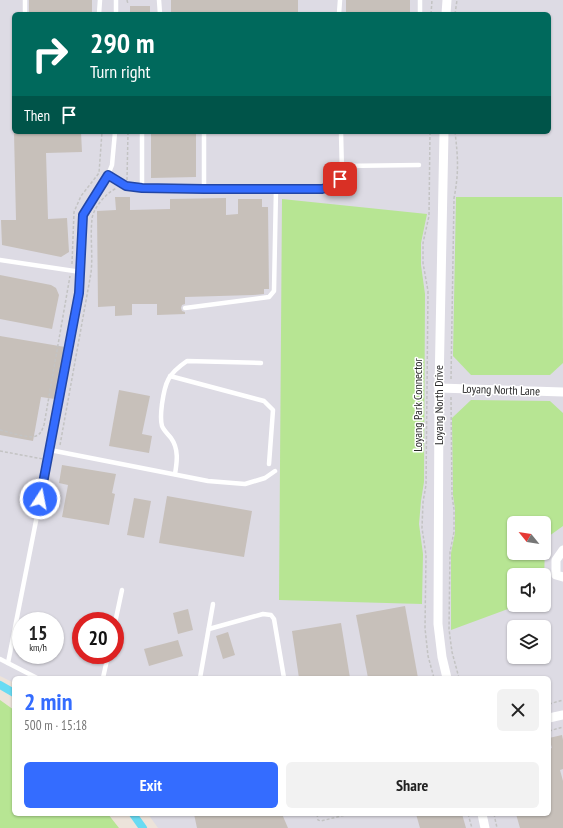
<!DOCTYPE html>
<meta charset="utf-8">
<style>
:root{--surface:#fff;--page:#f2f2f2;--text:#222;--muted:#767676;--accent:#346cff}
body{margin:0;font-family:"PT Sans Narrow",sans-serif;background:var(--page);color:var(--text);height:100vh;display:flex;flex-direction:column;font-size:15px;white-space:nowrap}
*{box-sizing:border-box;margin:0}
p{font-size:13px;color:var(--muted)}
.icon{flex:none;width:22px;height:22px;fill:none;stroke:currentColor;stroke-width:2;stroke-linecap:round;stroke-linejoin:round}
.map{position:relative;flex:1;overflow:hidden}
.sheet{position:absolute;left:12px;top:676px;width:539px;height:140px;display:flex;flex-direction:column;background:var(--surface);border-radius:6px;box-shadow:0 1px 3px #0004}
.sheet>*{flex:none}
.top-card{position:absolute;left:12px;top:12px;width:539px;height:122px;border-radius:6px;box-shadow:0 1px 3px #0004;background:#00695c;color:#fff;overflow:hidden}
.needle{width:26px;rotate:300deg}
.controls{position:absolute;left:507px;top:516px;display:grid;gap:8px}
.controls a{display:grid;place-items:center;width:44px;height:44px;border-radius:6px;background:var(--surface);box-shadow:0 1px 3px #0004;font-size:20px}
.speed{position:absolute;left:12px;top:612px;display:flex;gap:8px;font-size:20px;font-weight:700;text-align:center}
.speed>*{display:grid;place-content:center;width:52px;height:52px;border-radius:50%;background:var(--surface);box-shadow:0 1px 3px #0004;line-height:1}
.speed small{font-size:10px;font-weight:400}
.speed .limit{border:6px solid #d22;background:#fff;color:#111}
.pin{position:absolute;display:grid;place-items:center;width:34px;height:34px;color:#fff;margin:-17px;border-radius:8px;box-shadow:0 2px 6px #0006}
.me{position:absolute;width:44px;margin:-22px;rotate:11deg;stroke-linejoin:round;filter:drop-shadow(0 0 3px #0008)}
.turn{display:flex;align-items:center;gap:14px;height:84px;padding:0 12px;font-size:18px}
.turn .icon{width:52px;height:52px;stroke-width:2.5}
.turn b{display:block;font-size:28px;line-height:34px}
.then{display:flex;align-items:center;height:38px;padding:0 12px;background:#0003;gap:8px;font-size:15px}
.round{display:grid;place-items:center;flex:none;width:42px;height:42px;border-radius:6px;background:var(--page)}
.summary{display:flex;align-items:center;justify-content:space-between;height:68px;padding:0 12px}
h1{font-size:24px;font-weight:800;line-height:30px;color:var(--accent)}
.action{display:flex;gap:8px;margin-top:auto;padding:8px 12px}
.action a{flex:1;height:46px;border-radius:6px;background:var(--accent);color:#fff;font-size:16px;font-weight:800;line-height:46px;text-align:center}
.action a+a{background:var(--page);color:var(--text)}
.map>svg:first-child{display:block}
.industrial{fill:#dddbe4;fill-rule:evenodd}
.green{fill:#b7e593;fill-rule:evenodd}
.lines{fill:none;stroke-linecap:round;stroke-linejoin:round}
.canal{stroke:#68dbf3;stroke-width:8}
.building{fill:#c7c0ba}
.path{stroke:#c3c3c3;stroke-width:1.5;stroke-dasharray:3 2;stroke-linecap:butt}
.service{stroke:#fff;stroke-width:4.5}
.minor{stroke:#fff;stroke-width:9}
.route-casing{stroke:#2246a6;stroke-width:10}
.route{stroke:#346cff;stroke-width:7}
.labels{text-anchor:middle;stroke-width:3;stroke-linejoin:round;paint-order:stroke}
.street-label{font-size:12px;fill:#292929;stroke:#fff}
</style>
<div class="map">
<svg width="563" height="828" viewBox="0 0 563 828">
<rect width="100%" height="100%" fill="#ece3da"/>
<path class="industrial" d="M0,0H563V828H158L148,814H549V678H14V683L0,676ZM14,14H549V132H14ZM514,523H544V553H514ZM514,575H544V605H514ZM21,621H55V655H21ZM81,621H115V655H81ZM514,627H544V657H514Z"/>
<g class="green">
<polygon points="456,197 562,197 563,363 550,375 471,375 453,356"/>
<polygon points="282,199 427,214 421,243 421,265 425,294 424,482 421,501 419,524 423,554 422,604 279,600"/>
<path d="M471,400L550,401L563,413V526L545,539L544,587V575H514V605H519L451,630V553L455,533V509L453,495L452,418ZM514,523H544V553H514Z"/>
<polygon points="0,700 14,710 14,814 108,814 119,828 0,828"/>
</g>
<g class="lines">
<g class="canal">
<polyline points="0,685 14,693"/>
<polyline points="133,814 143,828"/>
</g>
</g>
<g class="building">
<rect x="29" y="0" width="63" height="14"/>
<rect x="171" y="0" width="127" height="14"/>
<rect x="346" y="0" width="64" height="14"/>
<rect x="130" y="6" width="20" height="8"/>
<polygon points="37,132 81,132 82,152 46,153 48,219 67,218 69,252 61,257 2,245 1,220 16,220 14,133"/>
<polygon points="151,132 196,132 196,177 151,178"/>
<polygon points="115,197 130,197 130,210 170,209 170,199 226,198 226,215 238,214 238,199 262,199 262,207 268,207 269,289 264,289 264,294 253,295 185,297 185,304 182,305 181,308 182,311 185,312 185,314 157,315 157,304 132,304 132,315 115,316 115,306 98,307 97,211 116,210"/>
<polygon points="0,275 51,285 56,288 59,295 52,329 0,319"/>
<polygon points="0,336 65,347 55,399 41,397 33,441 0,435"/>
<polygon points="119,390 150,396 142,434 152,436 149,453 109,446"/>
<polygon points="62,465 116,474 112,493 115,494 109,525 62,517 68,485 59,483"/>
<polygon points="167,496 252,511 244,557 159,543"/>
<polygon points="134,498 151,501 144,538 127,535"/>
<polygon points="405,606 418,678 368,678 356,615"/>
<polygon points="188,609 193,630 178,634 173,613"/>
<polygon points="341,623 350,678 299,678 292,631"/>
<polygon points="228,632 235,655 223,659 216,636"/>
<polygon points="178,640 183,656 149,666 144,649"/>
<polygon points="562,735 563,740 563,769 560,770 563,781 563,828 520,828 516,814 549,814 549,749 552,748 549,738"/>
<polygon points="194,814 282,814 288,828 197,828"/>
<polygon points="416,814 462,814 466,828 420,828"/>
</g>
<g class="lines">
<g class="path">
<polyline points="127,0 128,4"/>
<polyline points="431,14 432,0"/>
<polyline points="455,14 457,0"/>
<polyline points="430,132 429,216 423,243 423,263 428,291 426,485 423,502 422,528 426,555 425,628 428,656 434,678"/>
<polyline points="127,180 128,132"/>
<polyline points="72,264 74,212 81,196 99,173 102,132"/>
<path d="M451,379L454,198C459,173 458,157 455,132"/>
<polyline points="451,397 452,496 454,509 454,532 450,552 449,629 452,652 459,678"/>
<path d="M0,430C9,432 28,439 36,436C41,434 42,430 44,425L70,276"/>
<path d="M60,445L91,273C93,255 90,237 92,219C93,208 107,192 117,188"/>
<polyline points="0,451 43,459"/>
<polyline points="549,704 563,700"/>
<polyline points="549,731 563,727"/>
<polyline points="317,814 318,820 321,821 349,814"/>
<polyline points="468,814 472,828"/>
<polyline points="494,814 497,828"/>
</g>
<g class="service">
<polyline points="116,0 116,14"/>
<polyline points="159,0 160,14"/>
<polyline points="420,0 420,14"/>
<polyline points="25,14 25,0"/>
<polyline points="99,14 100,0"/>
<polyline points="339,14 340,0"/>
<polyline points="142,132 142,187"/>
<polyline points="204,132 204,189"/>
<polyline points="342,166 419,165"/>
<polyline points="108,175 126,186 142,187 204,189 328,188 337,183 342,174 341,132"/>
<polyline points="0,260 81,272"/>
<polyline points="185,308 269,297 274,291 276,189"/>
<polyline points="170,376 264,401 273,410 269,464"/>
<polyline points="50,450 208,481 245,484 265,478 275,471"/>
<path d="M175,474C177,462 179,449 171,438C168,434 164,431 162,426C160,419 161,412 162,404C165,382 168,374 187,361L261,363"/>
<polyline points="115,623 122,590"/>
<polyline points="209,629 263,614 271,615 274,619 284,678"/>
<polyline points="0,659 37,678"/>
<polyline points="8,663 48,460 79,293 83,215 108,175 112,165 115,132"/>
<polyline points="103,678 108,655"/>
<polyline points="200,678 213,604"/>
</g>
<g class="minor">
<polyline points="446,14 447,0"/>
<polyline points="444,132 439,388 438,624 442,657 447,678"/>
<polyline points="439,388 563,392"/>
<polyline points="563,550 556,560 556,575 563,577"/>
<polyline points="549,718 563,715"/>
<polyline points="482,814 485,828"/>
</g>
</g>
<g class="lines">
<g class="route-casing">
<polyline id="route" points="40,499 79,293 83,215 108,175 126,186 142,188 204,189 322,189 333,186 340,179"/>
</g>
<use href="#route" class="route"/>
</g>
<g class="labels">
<g class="street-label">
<text transform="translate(501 390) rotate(2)" y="4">Loyang North Lane</text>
<text transform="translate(418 405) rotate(-90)" y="4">Loyang Park Connector</text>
<text transform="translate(439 405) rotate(-90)" y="4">Loyang North Drive</text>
</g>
</g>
</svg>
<div class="controls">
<a><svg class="needle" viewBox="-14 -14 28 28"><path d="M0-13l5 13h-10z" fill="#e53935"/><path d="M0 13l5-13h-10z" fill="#767676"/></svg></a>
<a><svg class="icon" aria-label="sound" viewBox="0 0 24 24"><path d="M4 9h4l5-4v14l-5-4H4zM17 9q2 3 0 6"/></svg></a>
<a><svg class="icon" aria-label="layers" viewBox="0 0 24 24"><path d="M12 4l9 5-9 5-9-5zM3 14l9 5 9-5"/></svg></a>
</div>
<div class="speed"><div>15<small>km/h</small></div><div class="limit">20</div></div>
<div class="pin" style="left:340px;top:179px;background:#d93025"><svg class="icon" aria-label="arrive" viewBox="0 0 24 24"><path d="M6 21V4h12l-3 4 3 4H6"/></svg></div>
<svg class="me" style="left:40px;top:499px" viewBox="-20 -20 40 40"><circle r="17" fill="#346cff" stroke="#fff" stroke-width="3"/><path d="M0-11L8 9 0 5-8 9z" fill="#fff"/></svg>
<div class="top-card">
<div class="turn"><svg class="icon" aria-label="right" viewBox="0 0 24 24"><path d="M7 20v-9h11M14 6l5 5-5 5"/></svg><div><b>290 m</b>Turn right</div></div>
<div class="then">Then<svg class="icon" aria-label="arrive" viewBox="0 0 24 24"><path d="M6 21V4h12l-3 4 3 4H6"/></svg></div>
</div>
<section class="sheet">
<div class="summary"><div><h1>2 min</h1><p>500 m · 15:18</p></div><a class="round"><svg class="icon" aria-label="close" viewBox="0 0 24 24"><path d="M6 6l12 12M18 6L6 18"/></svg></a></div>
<div class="action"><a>Exit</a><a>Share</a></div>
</section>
</div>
